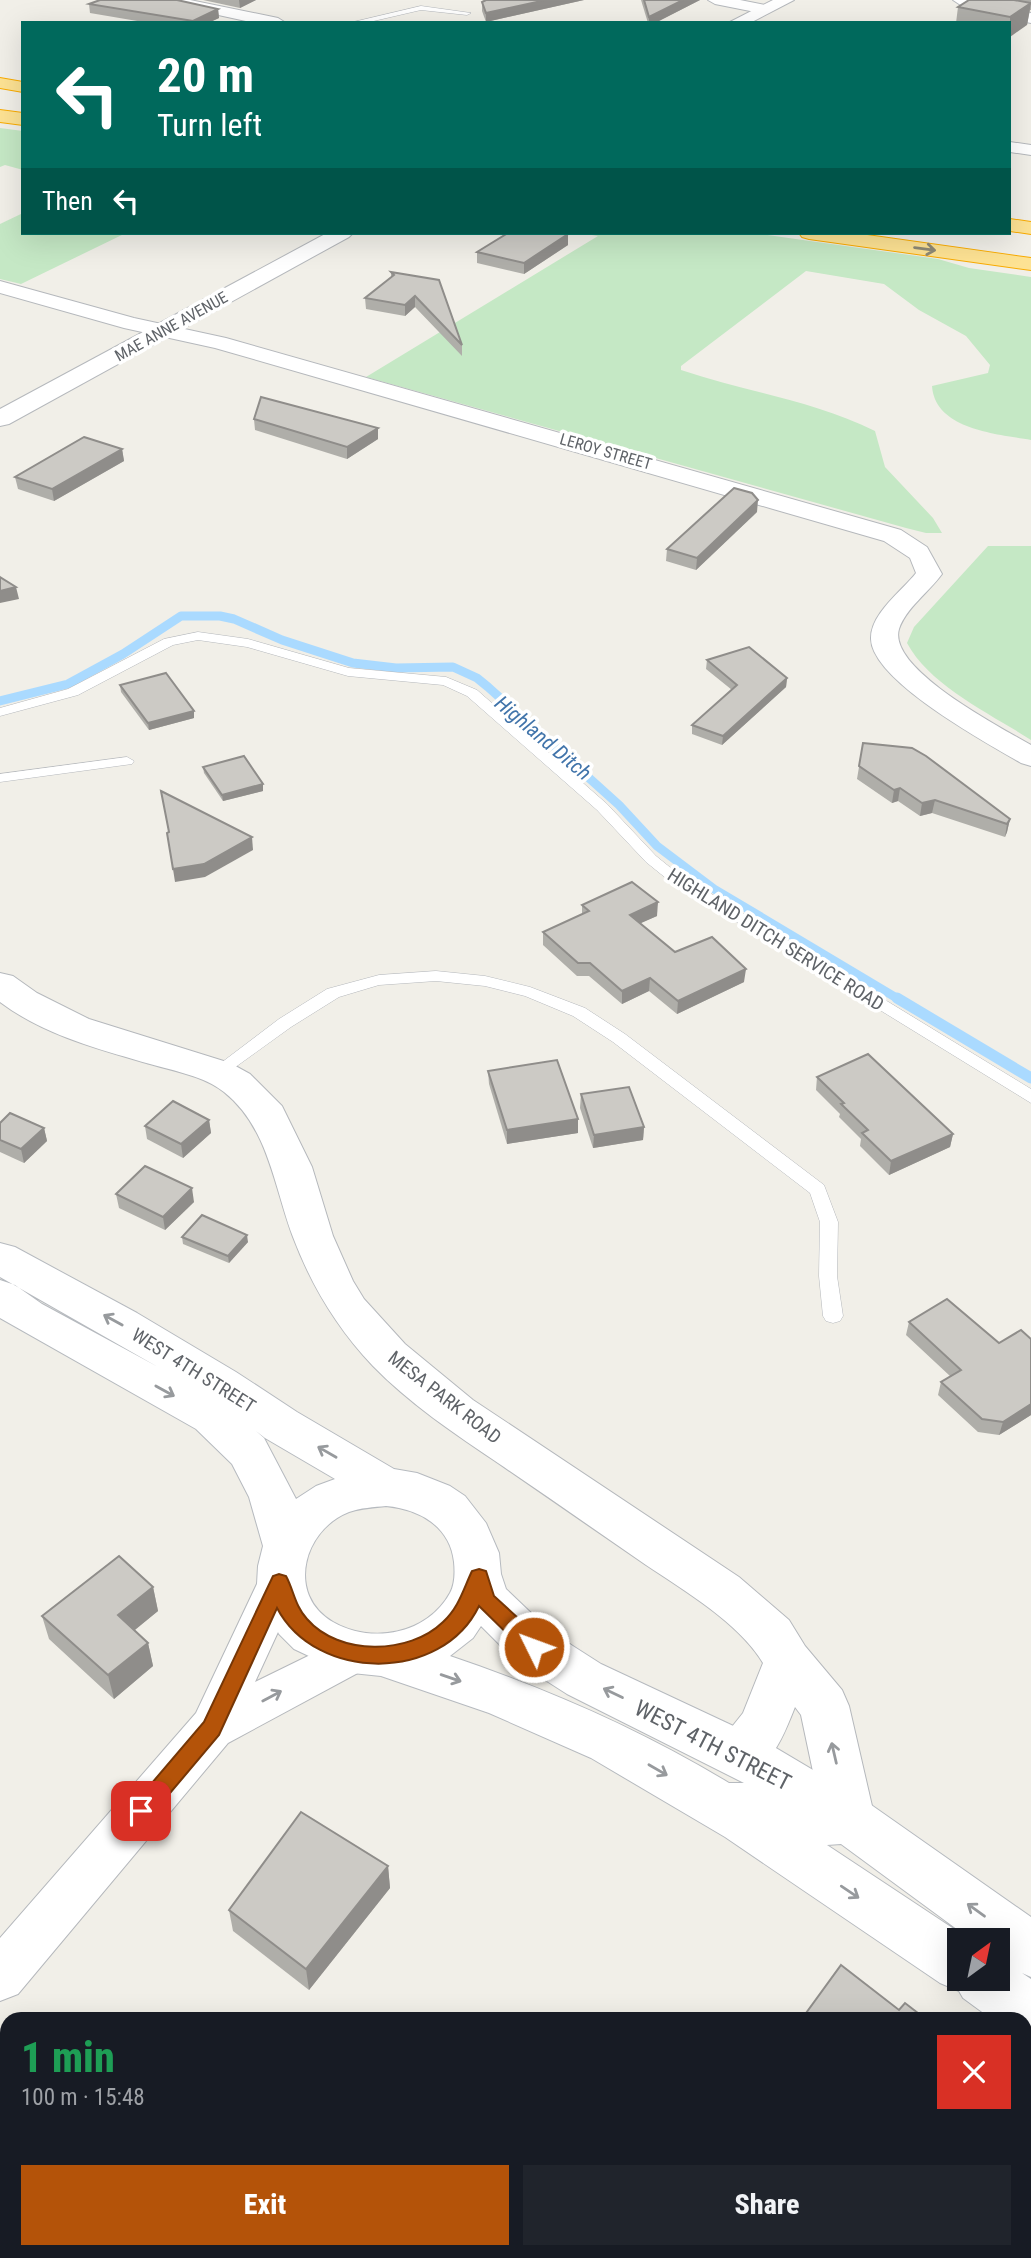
<!DOCTYPE html>
<meta charset="utf-8">
<style>
:root{--surface:#171b24;--page:#20242c;--text:#f1f3f6;--muted:#9ea1a6;--accent:#b45309}
body{margin:0;font-family:"Roboto Condensed",sans-serif;background:var(--page);color:var(--text);height:100vh;display:flex;flex-direction:column;font-size:26px;white-space:nowrap}
*{box-sizing:border-box;margin:0}
p{font-size:23px;color:var(--muted)}
.icon{flex:none;width:38px;height:38px;fill:none;stroke:currentColor;stroke-width:2;stroke-linecap:round;stroke-linejoin:round}
.map{position:relative;flex:1;overflow:hidden}
.side{position:absolute;left:0px;top:2012px;width:1032px;height:247px;display:flex;flex-direction:column;background:var(--surface);border-radius:21px 21px 0 0;box-shadow:0 7px 28px #0002}
.side>*{flex:none}
.banner{position:absolute;left:21px;top:21px;width:990px;height:214px;border-radius:0px;box-shadow:0 7px 28px #0002;background:#00695c;color:#fff;overflow:hidden}
.needle{width:46px;rotate:33deg}
.controls{position:absolute;left:947px;top:1928px;display:grid;gap:14px}
.controls a{display:grid;place-items:center;width:63px;height:63px;border-radius:0px;background:var(--surface);box-shadow:0 7px 28px #0002;font-size:35px}
.pin{position:absolute;display:grid;place-items:center;width:60px;height:60px;color:#fff;margin:-30px;border-radius:14px;box-shadow:0 4px 10px #0006}
.me{position:absolute;width:77px;margin:-38px;rotate:312deg;stroke-linejoin:round;filter:drop-shadow(0 0 5px #0008)}
.turn{display:flex;align-items:center;gap:24px;height:147px;padding:0 21px;font-size:32px}
.turn .icon{width:91px;height:91px;stroke-width:2.5}
.turn b{display:block;font-size:49px;line-height:60px}
.then{display:flex;align-items:center;height:66px;padding:0 21px;background:#0003;gap:14px;font-size:26px}
.round{display:grid;place-items:center;flex:none;width:74px;height:74px;border-radius:0px;background:var(--page)}
.summary{display:flex;align-items:center;justify-content:space-between;height:119px;padding:0 21px}
h1{font-size:42px;font-weight:800;line-height:52px;color:#1e9e55}
.cta{display:flex;gap:14px;margin-top:auto;padding:14px 21px}
.cta a{flex:1;height:80px;border-radius:0px;background:var(--accent);color:#fff;font-size:28px;font-weight:800;line-height:80px;text-align:center}
.cta a+a{background:var(--page);color:var(--text)}
.map>svg:first-child{display:block}
.green{fill:#c5e8c5}
.lines{fill:none;stroke-linecap:round;stroke-linejoin:round}
.stream-far1{stroke:#aadaff;stroke-width:9}
.stream{stroke:#aadaff;stroke-width:11}
.service-casing{stroke:#b5b8bc;stroke-width:1}
.minor-casing{stroke:#b5b8bc;stroke-width:2}
.tertiary-casing{stroke:#b5b8bc;stroke-width:2}
.secondary-casing{stroke:#b6babf;stroke-width:2}
.motorway-casing{stroke:#f9ab00;stroke-width:2}
.service{fill:#fff;fill-rule:evenodd}
.minor{fill:#fff;fill-rule:evenodd}
.tertiary{fill:#fff;fill-rule:evenodd}
.secondary{fill:#fff;fill-rule:evenodd}
.motorway{fill:#fde293;fill-rule:evenodd}
.wall{fill:#afaea9}
.shaded-wall{fill:#8f8d8a}
.building{fill:#cccac5;stroke:#8f8d8a;stroke-width:2}
.oneway{stroke:#8e8975}
.oneway2{stroke:#979a9d}
.route{fill:#b45309;stroke:#753606;stroke-width:2}
.labels{text-anchor:middle;stroke-width:7;stroke-linejoin:round;paint-order:stroke}
.far-street-label{font-size:16px;fill:#5f6368;stroke:#fff}
.street-label{font-size:19px;fill:#5f6368;stroke:#fff}
.water-label{font-size:21px;font-style:italic;fill:#4174aa;stroke:#fff}
.near-street-label{font-size:23px;fill:#5f6368;stroke:#fff}
</style>
<div class="map">
<svg width="1031" height="2258" viewBox="0 0 1031 2258">
<rect width="100%" height="100%" fill="#f1efe8"/>
<g class="green">
<polygon points="0,128 23,131 23,170 5,165 0,167"/>
<polygon points="23,213 23,233 126,233 21,284 0,279 0,224"/>
<path d="M580,233H754L938,259L969,268L1031,277V440C998,434 935,430 932,386L988,373L990,365L966,336L919,310L884,284L806,271L681,366V370C746,392 812,400 875,431L885,467L933,518L942,533H926L906,528L366,377L598,236Z"/>
<path d="M988,546H1031V740C991,714 930,686 907,643L914,627Z"/>
</g>
<g class="lines">
<polyline class="stream-far1" points="0,701 68,684 123,654 181,616 220,616 234,619 282,640 353,663 396,668 453,667 477,678 488,687 619,805 657,846 714,889 900,1000"/>
<polyline class="stream" points="897,998 1031,1078"/>
<g class="service-casing">
<g id="service">
<polygon points="421,6 471,13 467,15 421,10 365,23 349,23"/>
<polygon points="198,632 248,639 349,668 446,677 477,690 607,804 656,856 677,873 1031,1089 1031,1103 667,879 646,862 597,810 467,696 443,685 348,676 247,647 198,640 173,645 78,695 0,716 0,708 68,689 164,639"/>
<polygon points="127,757 134,761 132,764 0,782 0,774"/>
<polygon points="436,971 485,976 530,987 585,1008 625,1034 824,1185 838,1222 837,1276 843,1316 840,1321 833,1323 826,1321 823,1316 819,1276 820,1222 810,1193 613,1042 573,1016 525,996 485,986 436,981 379,985 339,997 291,1027 223,1076 211,1076 209,1072 279,1019 327,989 379,975"/>
</g>
</g>
<g class="minor-casing">
<g id="minor">
<polygon points="161,0 190,0 278,18 286,23 255,23 168,4"/>
<polygon points="708,0 740,0 770,6 773,9 765,14 715,4"/>
<polygon points="953,0 971,0 1031,13 1031,23 968,10"/>
<polygon points="1010,142 1031,145 1031,155 1010,152"/>
<path d="M0,281L134,318L226,338L901,530L927,547L942,574C929,592 906,608 899,629C887,669 1002,728 1031,745V766L1021,763C987,743 872,681 871,639C870,614 902,591 916,573L910,558L884,541L215,348L124,328L0,293Z"/>
<polygon points="279,1564 294,1569 301,1582 255,1682 351,1635 367,1640 373,1654 367,1668 228,1743 18,1994 0,2001 0,1938 196,1713 264,1569"/>
</g>
</g>
<g class="tertiary-casing">
<g id="tertiary">
<polygon points="773,0 794,0 750,23 728,23"/>
<polygon points="327,233 353,233 349,237 9,424 0,426 0,409"/>
<path d="M0,973L13,976L37,993L89,1019L230,1063L250,1074L282,1106L312,1167L333,1236L353,1281L364,1299L405,1344L473,1400L739,1577L789,1620L805,1646L842,1690L849,1706L875,1819L867,1836L849,1843L831,1836L823,1819L801,1715L795,1707C783,1737 773,1765 741,1777L723,1770L716,1754L723,1738L743,1713L763,1663C739,1623 685,1591 646,1565C597,1531 548,1497 498,1463C455,1434 410,1404 373,1366C337,1328 312,1287 293,1237C274,1187 269,1128 224,1092C204,1076 174,1071 150,1064C98,1049 44,1035 0,1002Z"/>
</g>
</g>
<g class="secondary-casing">
<path id="secondary" d="M0,1243L15,1247L137,1313L236,1372L297,1412L394,1469L417,1473L450,1486L465,1496L486,1523L499,1553L501,1574L506,1589L551,1632L601,1664L759,1738L867,1802L1031,1917V1977L1022,1973L1031,1979V2040L1026,2038V2020H993L963,1998L959,1991L940,1983L725,1837L591,1758L489,1713L381,1676L352,1673L330,1666L294,1649L279,1634L262,1602L257,1584L258,1566L263,1546L249,1497L232,1464L196,1429L0,1318V1280L15,1285L42,1304L158,1367L0,1277ZM256,1431L265,1438L335,1479L316,1486L296,1499L264,1438ZM386,1506C419,1509 450,1526 454,1562C455,1572 455,1584 450,1593C427,1635 371,1644 333,1622C286,1595 303,1530 349,1512C360,1508 374,1507 386,1506ZM481,1626L517,1662L567,1694L744,1783H729C640,1729 548,1689 450,1656L473,1638ZM841,1844L973,1941H998V1979H959V1941H972L827,1845Z"/>
</g>
<g class="motorway-casing">
<g id="motorway">
<polygon points="0,78 23,82 23,92 0,88"/>
<polygon points="0,110 23,113 23,125 0,122"/>
<polygon points="1010,219 1031,222 1031,234 1010,231"/>
<polygon points="799,233 853,233 1031,258 1031,270 809,239 802,237"/>
</g>
</g>
<use href="#service" class="service"/>
<use href="#minor" class="minor"/>
<use href="#tertiary" class="tertiary"/>
<use href="#secondary" class="secondary"/>
<use href="#motorway" class="motorway"/>
</g>
<g class="wall">
<polygon points="203,0 256,0 240,8"/>
<polygon points="584,0 486,22 482,11 482,2"/>
<polygon points="641,0 700,0 655,23 648,23"/>
<polygon points="969,0 1031,0 1031,10 1030,10 1027,25 1010,23 956,23 958,7"/>
<polygon points="89,4 218,9 219,18 208,23 149,23 90,13"/>
<polygon points="568,234 568,245 524,274 477,263 477,252"/>
<polygon points="391,272 462,345 462,356 415,307 405,316 366,309 365,298 391,277"/>
<polygon points="254,419 378,428 378,439 347,459 255,430"/>
<polygon points="122,449 124,461 54,501 18,489 15,477"/>
<polygon points="757,512 696,570 666,561 667,549"/>
<polygon points="707,660 787,678 786,687 722,745 692,734 692,725 732,690 706,669"/>
<polygon points="120,685 194,718 149,730 121,692"/>
<polygon points="863,743 1010,819 1007,832 1005,837 932,813 920,816 898,801 892,803 857,779"/>
<polygon points="203,767 263,784 263,791 223,801 204,773"/>
<polygon points="582,905 657,916 640,923 675,952 744,982 677,1014 649,991 622,1004 589,976 577,976 543,945 543,932 582,915"/>
<polygon points="488,1071 578,1119 578,1133 507,1144 489,1084"/>
<polygon points="817,1077 953,1134 950,1147 889,1175 860,1146 861,1139 839,1117 840,1114 816,1090"/>
<polygon points="581,1094 644,1127 643,1140 593,1148 580,1108"/>
<polygon points="209,1120 211,1133 183,1158 147,1139 145,1126"/>
<polygon points="0,1123 44,1128 47,1141 24,1163 0,1152"/>
<polygon points="116,1194 194,1202 165,1230 119,1208"/>
<polygon points="182,1237 248,1242 229,1263 183,1244"/>
<polygon points="909,1322 999,1343 1031,1339 1031,1415 999,1435 978,1432 938,1395 941,1382 950,1376 906,1335"/>
<polygon points="153,1587 158,1611 134,1630 148,1643 153,1666 114,1699 49,1639 42,1616"/>
<polygon points="388,1866 390,1888 309,1990 233,1931 229,1910"/>
</g>
<g class="shaded-wall">
<polygon points="239,0 256,0 240,8"/>
<polygon points="546,0 584,0 486,22 486,13"/>
<polygon points="683,0 700,0 655,23 649,23 649,17"/>
<polygon points="1031,3 1027,25 1010,37 1010,17"/>
<polygon points="218,9 219,18 208,23 193,23 193,21"/>
<polygon points="568,234 568,245 524,274 524,263"/>
<polygon points="415,296 415,307 405,316 405,305"/>
<polygon points="378,428 378,439 347,459 347,447"/>
<polygon points="122,449 124,461 54,501 52,489"/>
<polygon points="758,500 757,512 696,570 697,558"/>
<polygon points="16,587 19,599 0,603 0,591"/>
<polygon points="787,678 786,687 722,745 723,736"/>
<polygon points="194,711 194,718 149,730 148,723"/>
<polygon points="263,784 263,791 223,801 222,795"/>
<polygon points="900,788 898,801 892,803 894,790"/>
<polygon points="935,800 932,813 920,816 922,803"/>
<polygon points="1010,819 1007,832 1005,837 1007,824"/>
<polygon points="252,837 253,850 205,877 175,882 173,869"/>
<polygon points="658,902 657,916 630,928 630,915"/>
<polygon points="746,969 744,982 677,1014 678,1001"/>
<polygon points="650,978 649,991 622,1004 622,991"/>
<polygon points="578,1119 578,1133 507,1144 507,1130"/>
<polygon points="209,1120 211,1133 183,1158 181,1144"/>
<polygon points="644,1127 643,1140 593,1148 594,1135"/>
<polygon points="44,1128 47,1141 24,1163 21,1149"/>
<polygon points="953,1134 950,1147 889,1175 891,1161"/>
<polygon points="192,1188 194,1202 165,1230 163,1217"/>
<polygon points="247,1235 248,1242 229,1263 228,1256"/>
<polygon points="1031,1404 1031,1415 999,1435 1003,1422"/>
<polygon points="153,1587 158,1611 124,1639 118,1615"/>
<polygon points="148,1643 153,1666 114,1699 108,1675"/>
<polygon points="388,1866 390,1888 309,1990 306,1969"/>
</g>
<g class="building">
<polygon points="100,0 177,0 218,9 193,21 89,4"/>
<polygon points="486,0 546,0 486,13 482,2"/>
<polygon points="644,0 683,0 649,17"/>
<polygon points="969,0 1014,0 1031,3 1010,17 958,7"/>
<polygon points="508,233 561,233 568,234 524,263 477,252"/>
<polygon points="391,272 439,280 462,345 415,296 405,305 365,298 394,275"/>
<polygon points="261,397 378,428 347,447 254,419"/>
<polygon points="84,437 122,449 52,489 15,477"/>
<polygon points="734,488 752,493 758,500 697,558 667,549"/>
<polygon points="0,577 16,587 0,591"/>
<polygon points="749,647 787,678 723,736 692,725 737,685 707,660"/>
<polygon points="166,673 194,711 148,723 120,685"/>
<polygon points="863,743 912,748 926,756 1010,819 1007,824 935,800 922,803 900,788 894,790 859,766"/>
<polygon points="244,756 263,784 222,795 203,767"/>
<polygon points="161,791 252,837 204,864 173,869 167,833 169,832"/>
<polygon points="632,882 658,902 630,915 675,952 712,937 746,969 678,1001 650,978 622,991 590,963 578,963 543,932 589,911 582,905"/>
<polygon points="868,1054 953,1134 891,1161 862,1133 868,1130 841,1104 844,1103 817,1077"/>
<polygon points="557,1060 578,1119 507,1130 488,1071"/>
<polygon points="629,1087 644,1127 594,1135 581,1094"/>
<polygon points="173,1101 209,1120 181,1144 145,1126"/>
<polygon points="10,1113 44,1128 21,1149 0,1140 0,1123"/>
<polygon points="145,1166 192,1188 163,1217 116,1194"/>
<polygon points="202,1215 247,1235 228,1256 182,1237"/>
<polygon points="947,1299 999,1343 1021,1330 1031,1339 1031,1404 1003,1422 982,1419 941,1382 961,1370 909,1322"/>
<polygon points="119,1556 153,1587 118,1615 148,1643 108,1675 42,1616"/>
<polygon points="301,1812 388,1866 306,1969 229,1910"/>
<polygon points="841,1965 899,2010 905,2003 927,2020 801,2020"/>
</g>
<defs><path id="oneway-shaft" d="M-6 0H5M1.5-3L5.5 0L1.5 3" fill="none" stroke-width="1.6" stroke-linecap="round" stroke-linejoin="round" transform="scale(1.75)"/></defs>
<use class="oneway" href="#oneway-shaft" transform="translate(925 249) rotate(8)"/>
<g class="oneway2">
<use href="#oneway-shaft" transform="translate(113 1320) rotate(-151)"/>
<use href="#oneway-shaft" transform="translate(165 1391) rotate(29)"/>
<use href="#oneway-shaft" transform="translate(327 1452) rotate(-150)"/>
<use href="#oneway-shaft" transform="translate(451 1678) rotate(19)"/>
<use href="#oneway-shaft" transform="translate(613 1693) rotate(-154)"/>
<use href="#oneway-shaft" transform="translate(272 1696) rotate(-28)"/>
<use href="#oneway-shaft" transform="translate(834 1753) rotate(-103)"/>
<use href="#oneway-shaft" transform="translate(658 1770) rotate(30)"/>
<use href="#oneway-shaft" transform="translate(850 1892) rotate(34)"/>
<use href="#oneway-shaft" transform="translate(976 1910) rotate(-144)"/>
</g>
<path class="route" d="M479,1569L486,1571L494,1596L542,1640L545,1647L542,1653L534,1655L527,1653L479,1606C442,1683 316,1682 277,1608L219,1735L149,1818L141,1821L134,1818L131,1811L134,1804L204,1722L273,1576L279,1574L286,1576C294,1591 295,1606 307,1619C339,1656 409,1655 443,1622C459,1607 463,1590 472,1571Z"/>
<g class="labels">
<g class="far-street-label">
<text transform="translate(171 326) rotate(-29)" y="6">MAE ANNE AVENUE</text>
<text transform="translate(606 451) rotate(16)" y="6">LEROY STREET</text>
</g>
<g class="street-label">
<text transform="translate(776 939) rotate(32)" y="7">HIGHLAND DITCH SERVICE ROAD</text>
<text transform="translate(194 1370) rotate(32)" y="7">WEST 4TH STREET</text>
<text transform="translate(445 1397) rotate(38)" y="7">MESA PARK ROAD</text>
</g>
<g class="water-label">
<text transform="translate(543 738) rotate(40)" y="7">Highland Ditch</text>
</g>
<g class="near-street-label">
<text transform="translate(713 1745) rotate(27)" y="8">WEST 4TH STREET</text>
</g>
</g>
</svg>
<div class="controls">
<a><svg class="needle" viewBox="-14 -14 28 28"><path d="M0-13l5 13h-10z" fill="#e53935"/><path d="M0 13l5-13h-10z" fill="#9ea1a6"/></svg></a>
</div>
<div class="pin" style="left:141px;top:1811px;background:#d93025"><svg class="icon" aria-label="arrive" viewBox="0 0 24 24"><path d="M6 21V4h12l-3 4 3 4H6"/></svg></div>
<svg class="me" style="left:534px;top:1647px" viewBox="-20 -20 40 40"><circle r="17" fill="#b45309" stroke="#fff" stroke-width="3"/><path d="M0-11L8 9 0 5-8 9z" fill="#fff"/></svg>
<div class="banner">
<div class="turn"><svg class="icon" aria-label="left" viewBox="0 0 24 24"><path d="M17 20v-9H6M10 6l-5 5 5 5"/></svg><div><b>20 m</b>Turn left</div></div>
<div class="then">Then<svg class="icon" aria-label="left" viewBox="0 0 24 24"><path d="M17 20v-9H6M10 6l-5 5 5 5"/></svg></div>
</div>
<section class="side">
<div class="summary"><div><h1>1 min</h1><p>100 m · 15:48</p></div><a class="round" style="background:#d93025;color:#fff"><svg class="icon" aria-label="close" viewBox="0 0 24 24"><path d="M6 6l12 12M18 6L6 18"/></svg></a></div>
<div class="cta"><a>Exit</a><a>Share</a></div>
</section>
</div>
